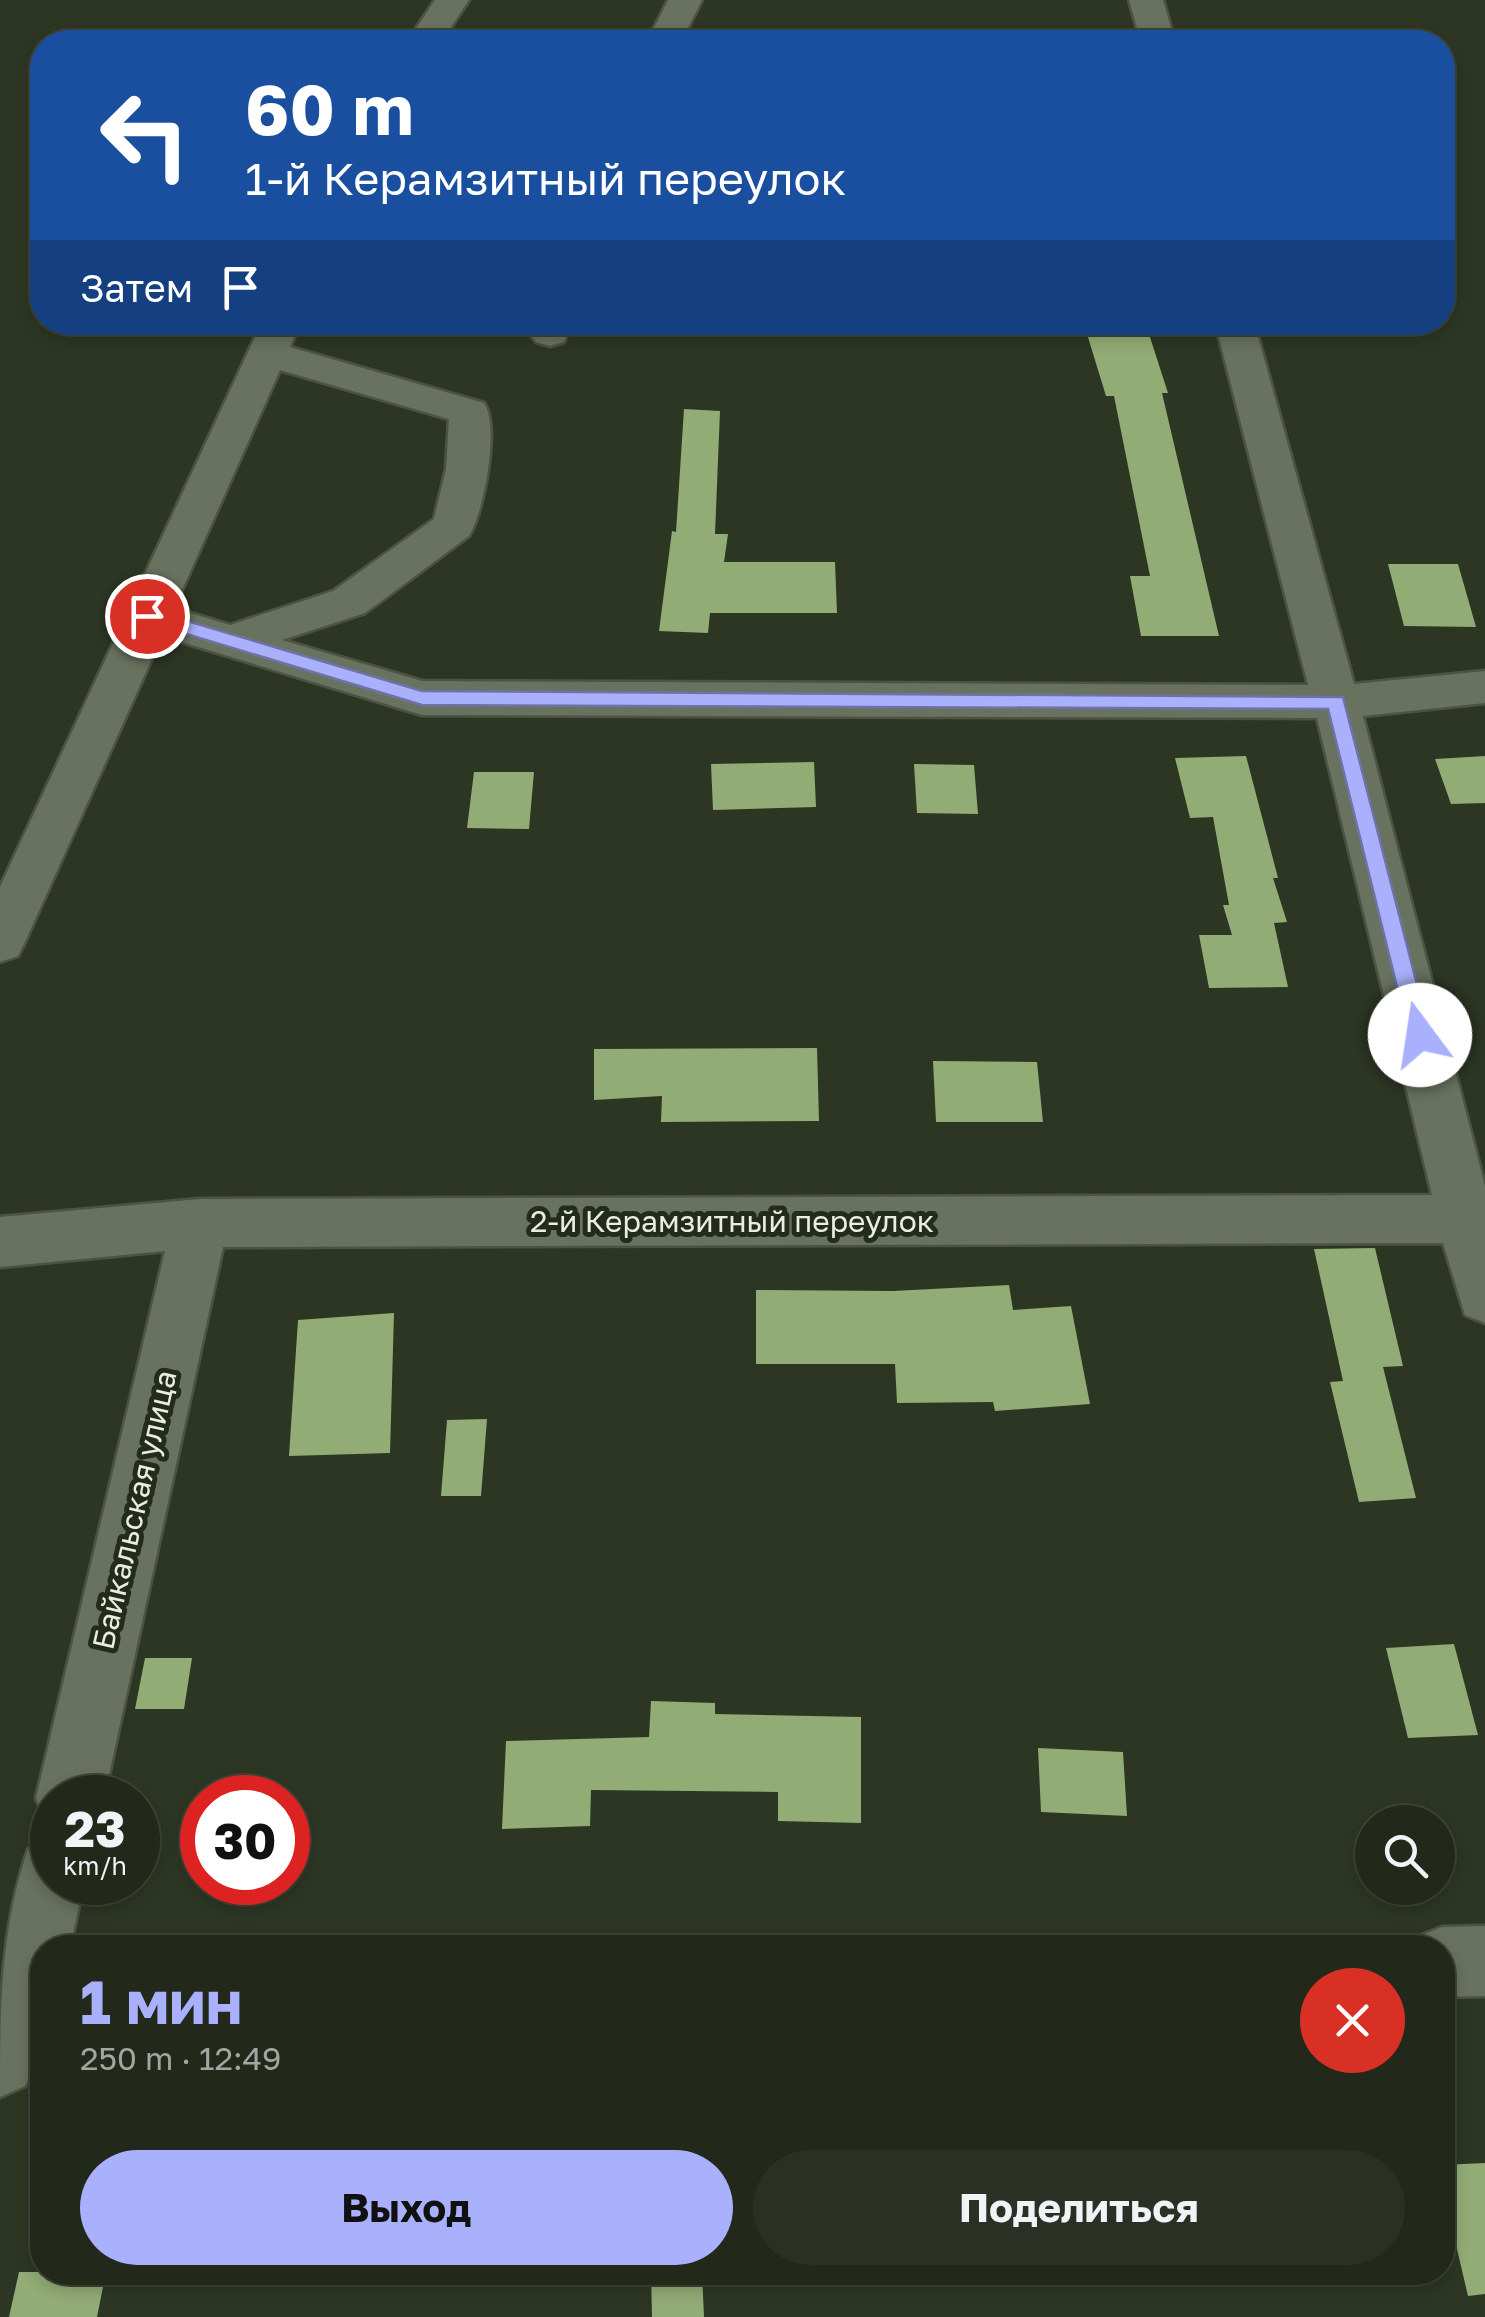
<!DOCTYPE html>
<html lang="ru">
<meta charset="utf-8">
<style>
:root{--surface:#22281a;--page:#2a3023;--text:#f1f3f6;--muted:#a2a6a2;--line:#3f4439;--accent:#a9b0fc}
body{margin:0;font-family:"Golos Text",sans-serif;background:var(--page);color:var(--text);height:100vh;display:flex;flex-direction:column;font-size:38px;white-space:nowrap}
*{box-sizing:border-box;margin:0}
p{font-size:32px;color:var(--muted)}
.icon{flex:none;width:55px;height:55px;fill:none;stroke:currentColor;stroke-width:2;stroke-linecap:round;stroke-linejoin:round}
.map{position:relative;flex:1;overflow:hidden}
.drawer{position:absolute;left:30px;top:1935px;width:1425px;height:350px;display:flex;flex-direction:column;background:var(--surface);border-radius:40px;box-shadow:0 5px 15px #0003,0 0 0 2px var(--line)}
.drawer>*{flex:none}
.top-card{position:absolute;left:30px;top:30px;width:1425px;height:305px;border-radius:40px;box-shadow:0 5px 15px #0003,0 0 0 2px var(--line);background:#1a4fa0;color:#fff;overflow:hidden}
.controls{position:absolute;left:1355px;top:1805px;display:grid;gap:20px}
.controls a{display:grid;place-items:center;width:100px;height:100px;border-radius:50%;background:var(--surface);box-shadow:0 5px 15px #0003,0 0 0 2px var(--line);font-size:50px}
.speed{position:absolute;left:30px;top:1775px;display:flex;gap:20px;font-size:50px;font-weight:700;text-align:center}
.speed>*{display:grid;place-content:center;width:130px;height:130px;border-radius:50%;background:var(--surface);box-shadow:0 5px 15px #0003,0 0 0 2px var(--line);line-height:1}
.speed small{font-size:25px;font-weight:400}
.speed .limit{border:15px solid #d22;background:#fff;color:#111}
.pin{position:absolute;display:grid;place-items:center;width:85px;height:85px;color:#fff;margin:-42px;border:5px solid #fff;border-radius:50%;box-shadow:0 2px 10px #0007}
.me{position:absolute;width:110px;margin:-55px;rotate:346deg;stroke-linejoin:round;filter:drop-shadow(0 0 8px #0008)}
.turn{display:flex;align-items:center;gap:35px;height:210px;padding:0 50px;font-size:45px}
.turn .icon{width:130px;height:130px;stroke-width:2.5}
.turn b{display:block;font-size:70px;line-height:85px}
.then{display:flex;align-items:center;height:95px;padding:0 50px;background:#0003;gap:20px;font-size:38px}
.round{display:grid;place-items:center;flex:none;width:105px;height:105px;border-radius:52px;background:var(--page)}
.overview{display:flex;align-items:center;justify-content:space-between;height:170px;padding:0 50px}
h1{font-size:60px;font-weight:700;line-height:75px;color:var(--accent)}
.button{display:flex;gap:20px;margin-top:auto;padding:20px 50px}
.button a{flex:1;height:115px;border-radius:60px;background:var(--accent);color:#111;font-size:40px;font-weight:700;line-height:115px;text-align:center}
.button a+a{background:var(--page);color:var(--text)}
.map>svg:first-child{display:block}
.building{fill:#92ac76}
.lines{fill:none;stroke-linecap:round;stroke-linejoin:round}
.minor-casing{stroke:#4c5344;stroke-width:5}
.minor{fill:#68725e;fill-rule:evenodd}
.route{fill:#a9b0fc;stroke:#6e72a4;stroke-width:2.5}
.labels{text-anchor:middle;stroke-width:10;stroke-linejoin:round;paint-order:stroke}
.street-label{font-size:30px;fill:#e8eee2;stroke:#232b1a}
</style>
<div class="map">
<svg width="1485" height="2317" viewBox="0 0 1485 2317">
<rect width="100%" height="100%" fill="#2d3623"/>
<g class="building">
<polygon points="1148,331 1168,393 1162,393 1219,636 1141,636 1130,576 1150,576 1114,396 1106,396 1087,334"/>
<polygon points="684,409 720,411 715,534 728,534 724,562 835,562 837,613 710,613 708,633 659,631 672,531 676,532"/>
<polygon points="1388,564 1458,564 1476,627 1404,626"/>
<polygon points="1246,756 1278,878 1273,878 1287,922 1274,923 1288,987 1209,988 1199,935 1232,935 1223,905 1229,905 1213,817 1190,818 1175,758"/>
<polygon points="1485,756 1485,803 1451,804 1435,759"/>
<polygon points="814,762 816,807 713,810 711,764"/>
<polygon points="914,764 974,765 978,814 917,813"/>
<polygon points="474,772 534,772 529,829 467,828"/>
<polygon points="817,1048 819,1121 661,1122 662,1096 594,1100 594,1049"/>
<polygon points="933,1061 1037,1062 1043,1122 936,1122"/>
<polygon points="1375,1248 1403,1366 1383,1367 1416,1498 1359,1502 1330,1382 1343,1381 1314,1249"/>
<polygon points="1009,1285 1013,1310 1071,1306 1090,1404 995,1411 993,1402 897,1403 895,1364 756,1364 756,1290 893,1291"/>
<polygon points="394,1313 390,1453 289,1456 298,1320"/>
<polygon points="487,1419 481,1496 441,1496 447,1420"/>
<polygon points="1454,1644 1478,1735 1408,1738 1386,1648"/>
<polygon points="145,1658 192,1658 184,1709 135,1709"/>
<polygon points="651,1701 715,1703 715,1714 861,1717 861,1823 778,1821 778,1792 591,1790 590,1826 502,1829 506,1741 649,1737"/>
<polygon points="1038,1748 1123,1752 1127,1816 1041,1812"/>
<polygon points="1485,2163 1485,2294 1468,2296 1442,2185 1442,2165"/>
<polygon points="19,2272 106,2272 97,2317 9,2317"/>
<polygon points="651,2272 702,2272 704,2317 652,2317"/>
</g>
<g class="lines">
<g class="minor-casing">
<g id="minor">
<polygon points="435,0 469,0 441,42 407,42"/>
<polygon points="668,0 702,0 681,42 647,42"/>
<polygon points="1129,0 1163,0 1175,42 1141,42"/>
<path d="M262,322H301L290,347L484,403C500,426 484,512 469,536L365,613L282,640L422,681L1308,685L1215,322H1254L1354,684L1485,671V703L1363,716L1485,1186V1323L1465,1315L1443,1243L223,1247L104,1798H52V1824L46,1822L36,1798L165,1251L0,1267V1217L200,1199L1432,1195L1317,718L422,715L162,636L25,942L18,956L0,962V887ZM280,370L449,419L446,469L434,519L333,591L230,625L174,608Z"/>
<polygon points="533,322 572,322 564,342 550,346 536,342 530,334"/>
<path d="M52,1839V1882H84L70,1948H42C42,2003 47,2034 25,2086L0,2097C0,2011 0,1931 28,1849Z"/>
<polygon points="1485,1926 1485,1996 1442,1997 1442,1948 1413,1948 1417,1937 1442,1927"/>
</g>
</g>
<use href="#minor" class="minor"/>
</g>
<polygon class="route" points="147,609 422,691 1343,697 1430,1035 1420,1044 1409,1035 1328,709 422,705 140,620 138,616"/>
<g class="labels">
<g class="street-label">
<text x="732" y="1232">2-й Керамзитный переулок</text>
<text transform="translate(135 1510) rotate(-77)" y="10">Байкальская улица</text>
</g>
</g>
</svg>
<div class="controls">
<a><svg class="icon" aria-label="search" viewBox="0 0 24 24"><circle cx="10" cy="10" r="6"/><path d="M15 15l6 6"/></svg></a>
</div>
<div class="speed"><div>23<small>km/h</small></div><div class="limit">30</div></div>
<div class="pin" style="left:147px;top:616px;background:#d93025"><svg class="icon" aria-label="arrive" viewBox="0 0 24 24"><path d="M6 21V4h12l-3 4 3 4H6"/></svg></div>
<svg class="me" style="left:1420px;top:1035px" viewBox="-20 -20 40 40"><circle r="19" fill="#fff"/><path d="M0-13L10 11 0 6-10 11z" fill="#a9b0fc"/></svg>
<div class="top-card">
<div class="turn"><svg class="icon" aria-label="left" viewBox="0 0 24 24"><path d="M17 20v-9H6M10 6l-5 5 5 5"/></svg><div><b>60 m</b>1-й Керамзитный переулок</div></div>
<div class="then">Затем<svg class="icon" aria-label="arrive" viewBox="0 0 24 24"><path d="M6 21V4h12l-3 4 3 4H6"/></svg></div>
</div>
<section class="drawer">
<div class="overview"><div><h1>1 мин</h1><p>250 m · 12:49</p></div><a class="round" style="background:#d93025;color:#fff"><svg class="icon" aria-label="close" viewBox="0 0 24 24"><path d="M6 6l12 12M18 6L6 18"/></svg></a></div>
<div class="button"><a>Выход</a><a>Поделиться</a></div>
</section>
</div>
